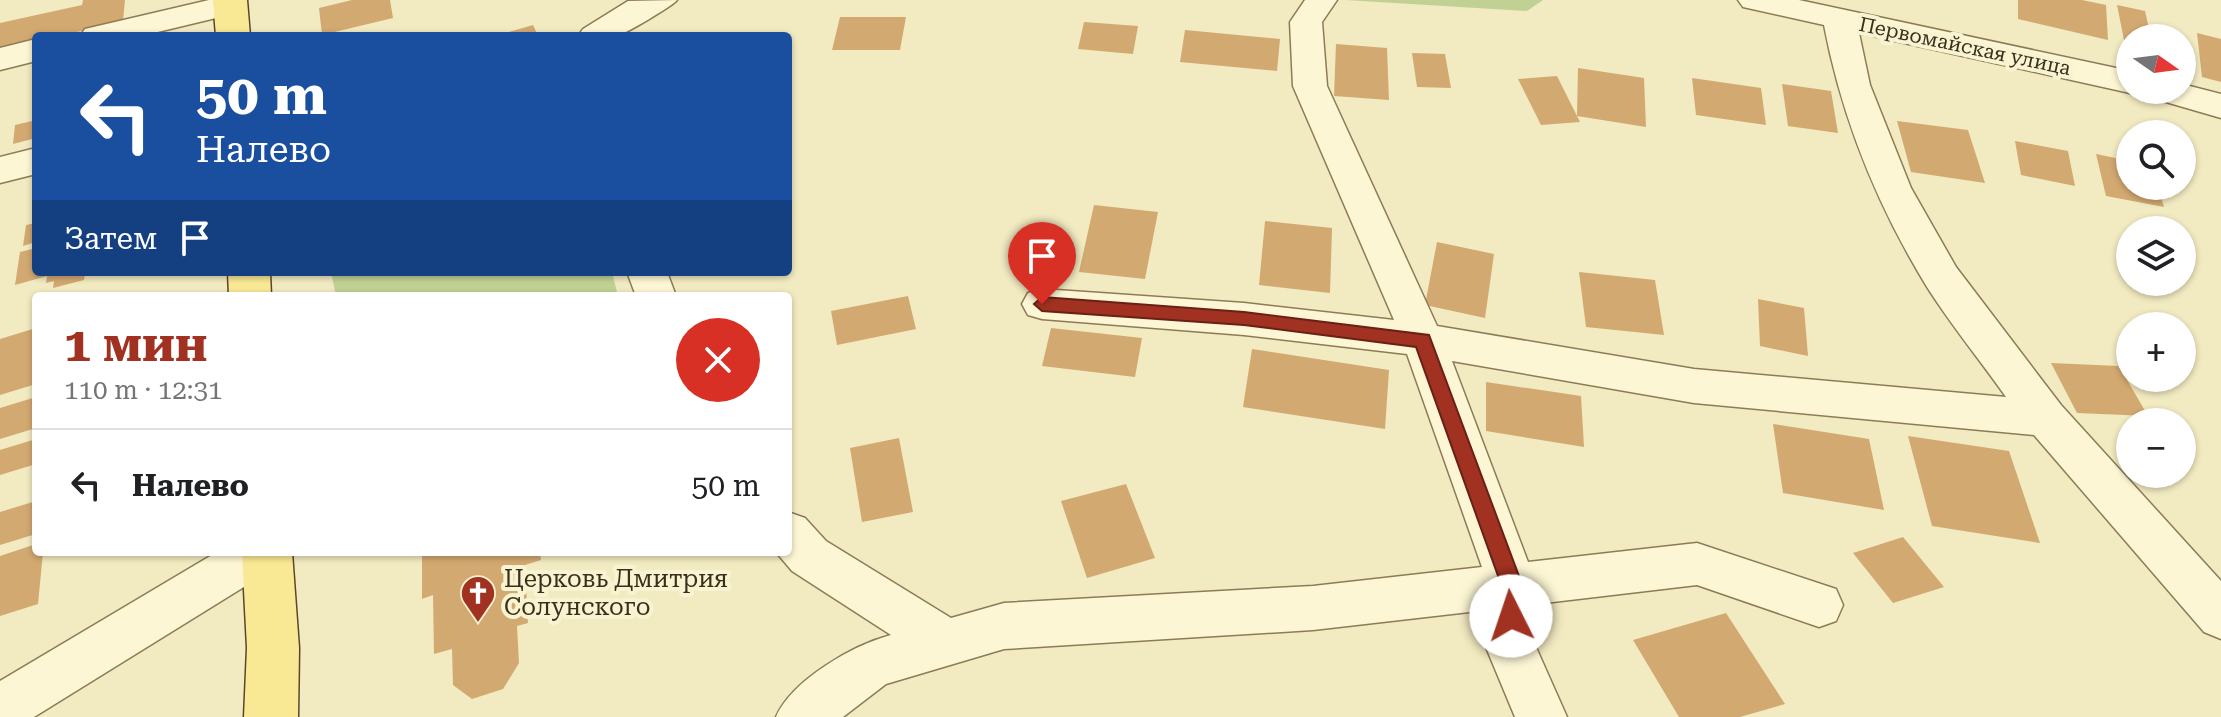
<!DOCTYPE html>
<html lang="ru">
<meta charset="utf-8">
<style>
:root{--surface:#fff;--page:#f2f2f2;--text:#202124;--muted:#757577;--line:#e0e0e0;--accent:#a13221}
body{margin:0;font-family:"Roboto Serif",serif;background:var(--page);color:var(--text);height:100vh;display:flex;flex-direction:column;font-size:30px;white-space:nowrap}
*{box-sizing:border-box;margin:0}
p{font-size:26px;color:var(--muted)}
.icon{flex:none;width:44px;height:44px;fill:none;stroke:currentColor;stroke-width:2;stroke-linecap:round;stroke-linejoin:round}
.map{position:relative;flex:1;overflow:hidden}
.details{position:absolute;left:32px;top:292px;width:760px;height:264px;display:flex;flex-direction:column;background:var(--surface);border-radius:8px;box-shadow:0 2px 6px #0004}
.details>*{flex:none}
.guide{position:absolute;left:32px;top:32px;width:760px;height:244px;border-radius:8px;box-shadow:0 2px 6px #0004;background:#1a4fa0;color:#fff;overflow:hidden}
.needle{width:52px;rotate:104deg}
.buttons{position:absolute;left:2116px;top:24px;display:grid;gap:16px}
.buttons a{display:grid;place-items:center;width:80px;height:80px;border-radius:50%;background:var(--surface);box-shadow:0 2px 6px #0004;font-size:40px}
.pin{position:absolute;display:grid;place-items:center;width:68px;height:68px;color:#fff;margin:-82px -34px;border-radius:50% 50% 50% 0;rotate:-45deg;box-shadow:0 0 8px #0007}
.pin .icon{rotate:45deg}
.me{position:absolute;width:88px;margin:-44px;rotate:356deg;stroke-linejoin:round;filter:drop-shadow(0 0 6px #0008)}
.turn{display:flex;align-items:center;gap:28px;height:168px;padding:0 32px;font-size:36px}
.turn .icon{width:104px;height:104px;stroke-width:2.5}
.turn b{display:block;font-size:56px;line-height:68px}
.then{display:flex;align-items:center;height:76px;padding:0 32px;background:#0003;gap:16px;font-size:30px}
.round{display:grid;place-items:center;flex:none;width:84px;height:84px;border-radius:42px;background:var(--page)}
.headline{display:flex;align-items:center;justify-content:space-between;height:136px;padding:0 32px}
h1{font-size:48px;font-weight:700;line-height:60px;color:var(--accent)}
ul{padding:0;list-style:none}
li{display:flex;align-items:center;gap:24px;height:112px;padding:0 32px;border-top:2px solid var(--line)}
li div{flex:1}
li b{display:block;font-size:30px}
li em{font-style:normal}
.map>svg:first-child{display:block}
.green{fill:#c1d193}
.building{fill:#d3a972}
.lines{fill:none;stroke-linecap:round;stroke-linejoin:round}
.minor-casing{stroke:#8d7b56;stroke-width:3}
.major-casing{stroke:#5a472b;stroke-width:3}
.minor{fill:#fcf6d4;fill-rule:evenodd}
.major{fill:#f9e894;fill-rule:evenodd}
.route{fill:#a13221;stroke:#692015;stroke-width:2}
.labels{text-anchor:middle;stroke-width:8;stroke-linejoin:round;paint-order:stroke}
.far-street-label{font-size:20px;fill:#3b2f1c;stroke:#f8f3d0}
.poi-label{font-size:24px;fill:#3b2f1c;stroke:#f8f3d0;text-anchor:start}
</style>
<div class="map">
<svg width="2221" height="717" viewBox="0 0 2221 717">
<rect width="100%" height="100%" fill="#f2eac0"/>
<g class="green">
<polygon points="1345,0 1543,0 1527,11"/>
<polygon points="331,272 612,272 618,296 336,296"/>
</g>
<g class="building">
<polygon points="83,0 125,0 123,21 60,36 36,36 36,41 0,50 0,23 82,5"/>
<polygon points="352,0 390,0 393,18 322,35 319,8"/>
<polygon points="2018,0 2082,0 2106,5 2108,40 2018,19"/>
<polygon points="2117,5 2145,11 2151,38 2130,38 2130,47 2125,45"/>
<polygon points="840,17 906,17 900,50 832,50"/>
<polygon points="1084,22 1138,26 1133,54 1078,49"/>
<polygon points="533,25 538,36 499,36 499,35"/>
<polygon points="1185,30 1280,39 1277,71 1180,62"/>
<polygon points="2197,33 2221,39 2221,82 2202,77"/>
<polygon points="1336,44 1387,48 1389,100 1334,96"/>
<polygon points="1412,53 1445,54 1451,88 1417,87"/>
<polygon points="1578,68 1644,78 1646,127 1577,116 1580,122 1541,125 1518,79 1557,76 1577,116"/>
<polygon points="1692,78 1761,88 1766,125 1696,115"/>
<polygon points="1782,84 1831,91 1838,133 1788,126"/>
<polygon points="36,120 36,138 13,144 15,125"/>
<polygon points="1897,121 1968,130 1985,183 1911,172"/>
<polygon points="2015,141 2068,151 2075,186 2021,175"/>
<polygon points="2096,154 2130,161 2130,186 2158,186 2164,207 2106,196"/>
<polygon points="1094,205 1158,212 1145,279 1079,272"/>
<polygon points="1265,221 1332,228 1330,293 1259,285"/>
<polygon points="36,223 36,242 23,246 26,225"/>
<polygon points="1437,242 1494,254 1485,318 1425,305"/>
<polygon points="36,248 36,272 85,272 84,280 53,288 54,281 46,283 47,276 15,285 20,252"/>
<polygon points="1579,272 1655,280 1664,335 1586,327"/>
<polygon points="908,296 916,329 837,345 831,311"/>
<polygon points="1758,299 1804,308 1808,356 1760,346"/>
<polygon points="36,328 36,384 0,395 0,339"/>
<polygon points="1051,328 1142,338 1135,377 1042,366"/>
<polygon points="1252,349 1389,370 1385,429 1243,407"/>
<polygon points="2051,363 2119,366 2148,416 2077,413"/>
<polygon points="1486,382 1581,396 1584,447 1486,431"/>
<polygon points="36,397 36,428 0,439 0,408"/>
<polygon points="1773,424 1869,439 1884,510 1783,493"/>
<polygon points="1908,436 2009,451 2040,543 1932,526"/>
<polygon points="899,438 913,512 862,522 850,448"/>
<polygon points="36,439 36,464 0,475 0,450"/>
<polygon points="1126,484 1155,558 1087,578 1061,501"/>
<polygon points="36,501 36,534 0,545 0,512"/>
<polygon points="1903,537 1944,587 1893,603 1853,553"/>
<polygon points="36,544 36,552 43,552 38,604 0,616 0,556"/>
<polygon points="422,552 540,552 541,560 525,565 528,623 517,626 519,663 503,689 472,699 453,685 452,649 434,654 433,595 422,599"/>
<polygon points="1726,613 1785,704 1740,717 1679,717 1633,640"/>
</g>
<g class="lines">
<g class="minor-casing">
<g id="minor">
<polygon points="209,0 243,0 246,5 241,12 141,36 80,36 85,29"/>
<path d="M677,0C674,5 625,34 617,36C606,39 590,36 578,36L583,29L628,1Z"/>
<path d="M1305,0H1337L1322,22L1327,86L1437,326L1694,369L2006,397C1980,360 1951,325 1927,287C1877,205 1842,119 1824,25L1743,7L1738,0H1799L2130,71V90H2142L2130,93L1859,33L1870,85L1911,188L1956,267L2061,405L2221,581V639L2204,632L2034,435L1694,403L1452,361L1528,562L1697,543L1836,589L1843,605L1836,621L1819,627L1697,585L1536,604L1535,645L1567,717H1515L1485,645L1487,610L1313,630L1004,649L886,684L843,717H776C792,680 853,645 891,635L792,571L776,552H788V512L805,518L826,541L951,618L1004,603L1313,586L1482,567L1407,354L1244,335L1042,319L1028,315L1022,304L1028,293L1042,289L1244,303L1394,320L1293,86L1290,22Z"/>
<polygon points="36,39 36,61 0,70 0,48"/>
<polygon points="2182,84 2221,94 2221,118 2152,98 2147,90 2182,90"/>
<polygon points="36,148 36,174 0,183 0,157"/>
<polygon points="627,272 667,272 676,296 636,296"/>
<polygon points="217,552 283,552 276,567 34,717 0,717 0,681"/>
</g>
</g>
<g class="major-casing">
<g id="major">
<polygon points="213,0 247,0 250,36 216,36"/>
<polygon points="228,272 270,272 271,296 229,296"/>
<polygon points="242,552 292,552 299,648 298,717 244,717 247,648"/>
</g>
</g>
<use href="#minor" class="minor"/>
<use href="#major" class="major"/>
</g>
<polygon class="route" points="1042,297 1244,312 1429,335 1523,587 1519,623 1511,626 1504,623 1501,616 1502,587 1416,347 1244,325 1042,311 1034,304"/>
<defs>
<g id="church-pin" transform="scale(1.8)"><path d="M0 17L-7.5 6A9.5 9.5 0 1 1 7.5 6Z" fill="#a13221" stroke="#f8f3d0"/><path d="M-1.2-6h2.4v3.5h3.3v2.4h-3.3V6h-2.4V-.1h-3.3v-2.4h3.3Z" fill="#fff"/></g>
</defs>
<g fill-rule="evenodd">
<use href="#church-pin" x="478" y="593"/>
</g>
<g class="labels">
<g class="far-street-label">
<text transform="translate(1965 46) rotate(12)" y="7">Первомайская улица</text>
</g>
<g class="poi-label">
<text x="504" y="587">Церковь Дмитрия<tspan x="504" dy="28">Солунского</tspan></text>
</g>
</g>
</svg>
<div class="buttons">
<a><svg class="needle" viewBox="-14 -14 28 28"><path d="M0-13l5 13h-10z" fill="#e53935"/><path d="M0 13l5-13h-10z" fill="#757577"/></svg></a>
<a><svg class="icon" aria-label="search" viewBox="0 0 24 24"><circle cx="10" cy="10" r="6"/><path d="M15 15l6 6"/></svg></a>
<a><svg class="icon" aria-label="layers" viewBox="0 0 24 24"><path d="M12 4l9 5-9 5-9-5zM3 14l9 5 9-5"/></svg></a>
<a>+</a>
<a>−</a>
</div>
<div class="pin" style="left:1042px;top:304px;background:#d93025"><svg class="icon" aria-label="arrive" viewBox="0 0 24 24"><path d="M6 21V4h12l-3 4 3 4H6"/></svg></div>
<svg class="me" style="left:1511px;top:616px" viewBox="-20 -20 40 40"><circle r="19" fill="#fff"/><path d="M0-13L10 11 0 6-10 11z" fill="#a13221"/></svg>
<div class="guide">
<div class="turn"><svg class="icon" aria-label="left" viewBox="0 0 24 24"><path d="M17 20v-9H6M10 6l-5 5 5 5"/></svg><div><b>50 m</b>Налево</div></div>
<div class="then">Затем<svg class="icon" aria-label="arrive" viewBox="0 0 24 24"><path d="M6 21V4h12l-3 4 3 4H6"/></svg></div>
</div>
<section class="details">
<div class="headline"><div><h1>1 мин</h1><p>110 m · 12:31</p></div><a class="round" style="background:#d93025;color:#fff"><svg class="icon" aria-label="close" viewBox="0 0 24 24"><path d="M6 6l12 12M18 6L6 18"/></svg></a></div>
<ul>
<li><svg class="icon" aria-label="left" viewBox="0 0 24 24"><path d="M17 20v-9H6M10 6l-5 5 5 5"/></svg><div><b>Налево</b></div><em>50 m</em></li>
</ul>
</section>
</div>
